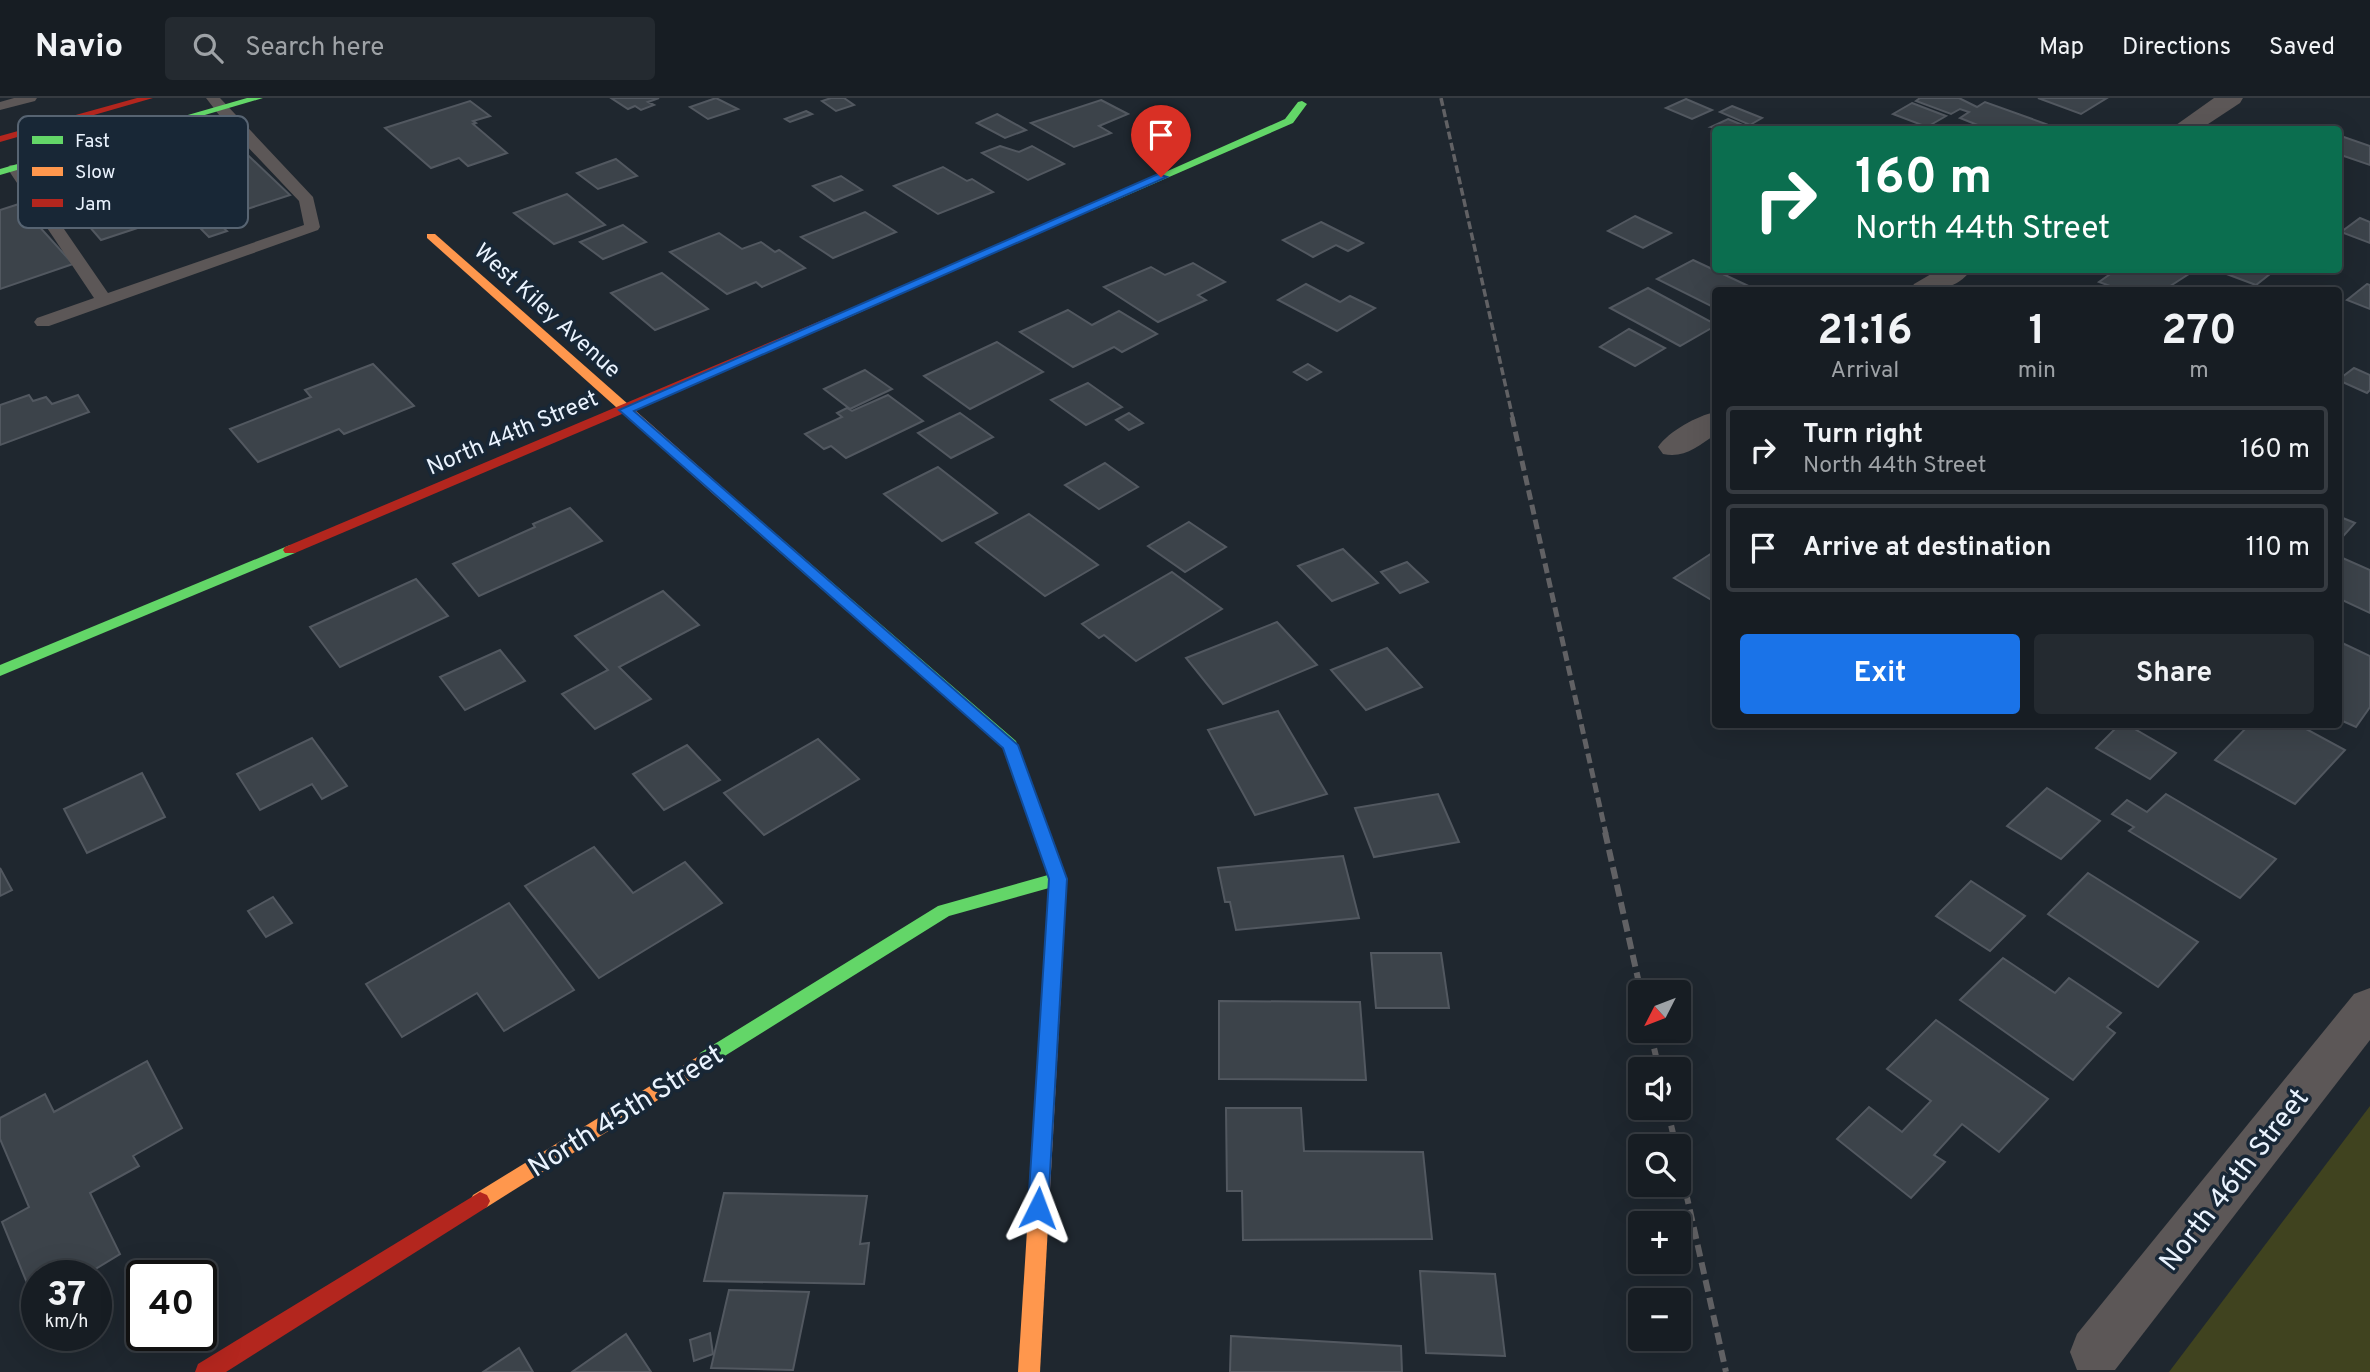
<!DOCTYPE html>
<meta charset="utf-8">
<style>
:root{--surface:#171d23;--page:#242a30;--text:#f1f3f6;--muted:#9ea2a6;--line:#363b41;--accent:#1a73e8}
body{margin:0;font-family:Overpass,sans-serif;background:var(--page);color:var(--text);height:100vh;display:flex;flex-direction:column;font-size:26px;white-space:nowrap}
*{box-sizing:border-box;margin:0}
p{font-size:23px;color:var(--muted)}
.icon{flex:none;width:38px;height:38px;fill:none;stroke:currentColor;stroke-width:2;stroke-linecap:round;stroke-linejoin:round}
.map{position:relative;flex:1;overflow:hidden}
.panel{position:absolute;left:1712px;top:189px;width:630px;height:441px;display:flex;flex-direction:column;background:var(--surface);border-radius:7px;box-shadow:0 7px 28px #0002,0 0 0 2px var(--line)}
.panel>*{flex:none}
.guide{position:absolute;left:1712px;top:28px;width:630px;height:147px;border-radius:7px;box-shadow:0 7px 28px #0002,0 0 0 2px var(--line);background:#0b6e4f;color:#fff;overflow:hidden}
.needle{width:46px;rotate:228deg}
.buttons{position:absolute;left:1628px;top:882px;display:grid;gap:14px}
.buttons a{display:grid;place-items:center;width:63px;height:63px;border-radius:7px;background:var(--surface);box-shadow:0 7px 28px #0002,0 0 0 2px var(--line);font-size:35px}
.speed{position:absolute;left:21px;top:1162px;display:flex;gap:14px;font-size:35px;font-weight:700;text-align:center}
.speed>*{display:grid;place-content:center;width:91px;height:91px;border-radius:50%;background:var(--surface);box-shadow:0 7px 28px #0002,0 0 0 2px var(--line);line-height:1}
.speed small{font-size:18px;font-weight:400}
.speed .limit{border:4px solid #111;border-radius:10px;background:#fff;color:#111}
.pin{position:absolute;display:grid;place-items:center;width:60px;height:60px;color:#fff;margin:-72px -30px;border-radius:50% 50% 50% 0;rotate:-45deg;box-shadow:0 0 7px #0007}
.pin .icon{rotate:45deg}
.me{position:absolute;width:77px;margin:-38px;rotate:3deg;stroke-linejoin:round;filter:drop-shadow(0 0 5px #0008)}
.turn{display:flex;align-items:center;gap:24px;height:147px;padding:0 28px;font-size:32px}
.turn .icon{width:91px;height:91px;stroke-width:2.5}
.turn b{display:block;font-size:49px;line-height:60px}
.eta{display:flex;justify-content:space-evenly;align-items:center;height:119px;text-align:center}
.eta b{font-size:42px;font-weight:700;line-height:49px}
.cta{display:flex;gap:14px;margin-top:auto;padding:14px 28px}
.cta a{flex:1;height:80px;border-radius:7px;background:var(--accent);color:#fff;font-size:28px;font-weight:700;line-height:80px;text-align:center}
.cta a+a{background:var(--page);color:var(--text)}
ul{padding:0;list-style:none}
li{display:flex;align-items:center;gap:21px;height:88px;margin:0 14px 10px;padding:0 14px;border:4px solid var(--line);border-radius:7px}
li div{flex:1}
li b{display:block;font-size:26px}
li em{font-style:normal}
header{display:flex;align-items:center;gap:42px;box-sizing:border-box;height:98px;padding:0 35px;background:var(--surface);border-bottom:2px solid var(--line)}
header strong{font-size:33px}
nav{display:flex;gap:38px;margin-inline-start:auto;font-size:24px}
.search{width:490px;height:63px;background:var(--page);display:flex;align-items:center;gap:18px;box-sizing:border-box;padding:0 24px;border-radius:7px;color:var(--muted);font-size:26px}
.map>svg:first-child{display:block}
.green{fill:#40431f}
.building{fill:#3c434a;stroke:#525860;stroke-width:2}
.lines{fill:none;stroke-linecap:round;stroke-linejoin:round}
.lane{fill:#5c5757;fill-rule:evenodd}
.street{fill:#5c5757;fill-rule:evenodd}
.fast{fill:#63d668;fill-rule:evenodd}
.slow{fill:#ff974d;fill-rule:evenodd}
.jam{fill:#b3261e;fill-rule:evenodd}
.rail-far2{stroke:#616164;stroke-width:3.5;stroke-dasharray:8 3.5;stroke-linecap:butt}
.rail-far1{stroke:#616164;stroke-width:5;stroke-dasharray:10 5;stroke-linecap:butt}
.rail{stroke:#616164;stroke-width:6;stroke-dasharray:12 6;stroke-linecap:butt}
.route{fill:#1a73e8;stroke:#114b97;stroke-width:2}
.labels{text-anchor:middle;stroke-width:7;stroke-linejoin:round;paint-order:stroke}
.street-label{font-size:23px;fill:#eaf3fe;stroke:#182736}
.near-street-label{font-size:28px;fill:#eaf3fe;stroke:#182736}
.key{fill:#182736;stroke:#576472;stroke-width:2}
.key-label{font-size:19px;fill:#eaf3fe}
</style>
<header>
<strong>Navio</strong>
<div class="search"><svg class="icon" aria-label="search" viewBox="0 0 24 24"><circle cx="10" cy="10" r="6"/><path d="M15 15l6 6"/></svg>Search here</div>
<nav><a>Map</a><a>Directions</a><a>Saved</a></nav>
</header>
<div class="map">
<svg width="2370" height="1274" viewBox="0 0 2370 1274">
<rect width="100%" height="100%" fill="#1f272f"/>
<polygon class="green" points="2370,1008 2370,1274 2169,1274"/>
<g class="building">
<polygon points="611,0 659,0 648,4 654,7 641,12 635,8 628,11"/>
<polygon points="716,0 738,11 708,21 690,9"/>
<polygon points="831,0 844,0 854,7 836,13 822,3"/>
<polygon points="1920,0 1959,0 1977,9 1985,4 2046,26 2038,32 1990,32 1960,20 1969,14 1960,11 1951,16 1916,3"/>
<polygon points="2038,0 2107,0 2081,16"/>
<polygon points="1686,1 1712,12 1692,21 1666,10"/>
<polygon points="1101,2 1128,16 1099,28 1111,35 1074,49 1031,25"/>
<polygon points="470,3 490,18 473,23 476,25 473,26 507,55 468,68 459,60 431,70 385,30"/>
<polygon points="1912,5 1946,18 1927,29 1893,16"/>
<polygon points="1732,8 1762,20 1750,27 1720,14"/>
<polygon points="806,13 812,16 790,24 785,21"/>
<polygon points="997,16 1026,32 1005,40 977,25"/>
<polygon points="1728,21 1745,28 1738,32 1711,29"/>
<polygon points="2338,37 2370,48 2370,67 2338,56"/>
<polygon points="232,42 290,97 223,119 167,63"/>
<polygon points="1000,48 1019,54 1032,48 1064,66 1028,82 982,55"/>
<polygon points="616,61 637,78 598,91 577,75"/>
<polygon points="943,69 967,83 972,81 993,94 938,116 894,88"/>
<polygon points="841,78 862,92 834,103 813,88"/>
<polygon points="177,95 189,107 172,112 177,117 101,142 82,120 138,101 157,97 161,100"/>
<polygon points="567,96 605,127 554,146 514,115"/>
<polygon points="19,106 73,166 0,191 0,112"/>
<polygon points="865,114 896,134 833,160 801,139"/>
<polygon points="1635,118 1671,135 1643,150 1608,133"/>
<polygon points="2360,120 2370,124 2370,145 2341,134"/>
<polygon points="1321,124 1363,145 1348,153 1336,147 1313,159 1283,142"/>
<polygon points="218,125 227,133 209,139 201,131"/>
<polygon points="623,127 646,144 603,161 580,144"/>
<polygon points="719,135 742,151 761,144 775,154 779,152 805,170 762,189 756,184 727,196 670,154"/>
<polygon points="1693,162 1757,192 1715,192 1715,210 1657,181"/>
<polygon points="1193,165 1225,184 1198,197 1206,202 1158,224 1104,189 1151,169 1165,177"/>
<polygon points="2116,172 2187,172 2192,174 2164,192 2121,192 2099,184"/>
<polygon points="2216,172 2275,172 2256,187"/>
<polygon points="662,175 708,211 655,232 611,195"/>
<polygon points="1306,186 1340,204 1350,198 1375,210 1337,233 1278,202"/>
<polygon points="2367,186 2370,187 2370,211 2347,202"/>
<polygon points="1648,190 1715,226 1715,228 1680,248 1610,210"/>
<polygon points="1068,212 1092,227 1119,213 1157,236 1122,254 1114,249 1073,269 1020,234"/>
<polygon points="1629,231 1665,250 1635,268 1600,249"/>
<polygon points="997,244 1043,274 970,311 924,278"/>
<polygon points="373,266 414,308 344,336 339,331 258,364 230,331 311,299 305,292"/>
<polygon points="1308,266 1321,274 1307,282 1294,274"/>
<polygon points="2354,270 2370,277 2370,292 2367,295 2338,282"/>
<polygon points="865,272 892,291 850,311 824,291"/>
<polygon points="1088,285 1122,309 1086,327 1051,302"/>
<polygon points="29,297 33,303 46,299 52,306 78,297 89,314 0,347 0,307"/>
<polygon points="888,297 923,323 846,360 831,348 824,351 805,336 842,319 837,315 847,310 852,313"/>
<polygon points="960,315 993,339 951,360 918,335"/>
<polygon points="1129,315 1143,325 1129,332 1116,322"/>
<polygon points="1105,365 1138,389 1099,411 1065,387"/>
<polygon points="938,369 997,415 942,443 884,396"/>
<polygon points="570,410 602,443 479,498 453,466 535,429 533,426"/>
<polygon points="1029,416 1098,467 1045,498 976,445"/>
<polygon points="2338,418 2355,425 2338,444"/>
<polygon points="1189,424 1226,449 1185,474 1148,448"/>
<polygon points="1343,451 1378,485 1332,503 1298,468"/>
<polygon points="1715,453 1715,504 1674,480"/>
<polygon points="2338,458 2370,472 2370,515 2338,500"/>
<polygon points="1407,464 1428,484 1400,495 1381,474"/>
<polygon points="1172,474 1222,511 1136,563 1104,537 1099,540 1082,526"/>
<polygon points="416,481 448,518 340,569 310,529"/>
<polygon points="663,493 699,527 619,569 651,601 595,631 562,596 608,572 575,538"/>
<polygon points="1277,524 1317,567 1223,606 1186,560"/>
<polygon points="2338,543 2370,558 2370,609 2356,629 2338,621"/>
<polygon points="1387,550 1422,589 1366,612 1331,572"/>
<polygon points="500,552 525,583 465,612 440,579"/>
<polygon points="1278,613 1327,696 1255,717 1208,632"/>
<polygon points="2120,626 2126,626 2176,655 2150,681 2096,650"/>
<polygon points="2250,626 2297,626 2345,652 2295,706 2215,662"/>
<polygon points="312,640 347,688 322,701 312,686 260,712 237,676"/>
<polygon points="818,641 859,681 764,737 724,695"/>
<polygon points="687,647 720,682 664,712 633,676"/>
<polygon points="142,675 165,719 87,755 64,711"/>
<polygon points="2047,690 2100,723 2061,761 2007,728"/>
<polygon points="1438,696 1459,744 1374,759 1355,710"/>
<polygon points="2166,696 2276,761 2240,800 2129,733 2134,729 2112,716 2127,702 2147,714"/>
<polygon points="594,749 633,795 685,764 722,805 599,880 525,788"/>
<polygon points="1343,758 1359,820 1236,832 1230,804 1225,804 1218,770"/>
<polygon points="0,770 12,792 0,798"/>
<polygon points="2088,775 2198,844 2158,889 2048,816"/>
<polygon points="1971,783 2025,818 1990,853 1936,818"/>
<polygon points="273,799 292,825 266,839 248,813"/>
<polygon points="509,805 574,892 504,933 477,895 402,939 366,886"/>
<polygon points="1371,855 1441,855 1449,910 1376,910"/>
<polygon points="2003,860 2055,895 2069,880 2121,915 2107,929 2115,935 2073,982 1960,902"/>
<polygon points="1219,903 1360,904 1366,982 1219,981"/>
<polygon points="1936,922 2048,1001 1999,1054 1962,1026 1934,1057 1945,1064 1911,1100 1837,1041 1869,1009 1902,1034 1931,1003 1887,971"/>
<polygon points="147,963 182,1030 133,1058 139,1068 90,1095 120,1156 84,1178 37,1178 36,1207 2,1124 29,1109 0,1041 0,1020 45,996 54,1014"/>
<polygon points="1226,1010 1301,1010 1304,1053 1423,1054 1432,1141 1243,1142 1242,1093 1227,1093"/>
<polygon points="724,1095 867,1098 860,1146 869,1145 864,1186 704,1183"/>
<polygon points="1420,1173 1495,1176 1505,1258 1426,1255"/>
<polygon points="729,1192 809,1194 793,1272 711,1270"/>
<polygon points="710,1235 713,1256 694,1263 690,1242"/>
<polygon points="626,1236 651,1274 572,1274"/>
<polygon points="1231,1238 1401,1248 1402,1274 1230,1274"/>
<polygon points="519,1250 533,1274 483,1274"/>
</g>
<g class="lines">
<g class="lane">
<polygon points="14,0 37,0 35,3 0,12 0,4"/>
<polygon points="206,0 220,0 313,99 320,129 318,132 49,228 37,228 34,224 37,220 94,200 7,70 10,67 20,67 108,195 304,127 299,103 226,26"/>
</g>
<g class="street">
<polygon points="2214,0 2243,0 2240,5 2199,32 2169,32"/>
<path d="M1938,172H1971C1956,193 1933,192 1910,192L1914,186Z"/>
<path d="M1715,314V337C1698,348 1684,361 1663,356L1658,349C1669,333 1697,318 1715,314Z"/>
<polygon points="2370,890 2370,942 2115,1272 2077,1272 2070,1254 2077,1236 2354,896"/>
</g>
<g class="fast">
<polygon points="247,0 263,0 0,77 0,71"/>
<polygon points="1302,3 1307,6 1293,25 1091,113 1082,111 1285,21 1298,4"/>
<polygon points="725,395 730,396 1016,643 1067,781 1065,818 1062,823 1056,825 1050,823 1047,818 1049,790 949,818 707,969 700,967 698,961 700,955 938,808 1048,777 1003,650 720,402 718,399"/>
<polygon points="290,447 295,449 297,452 295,455 0,578 0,567"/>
</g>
<g class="slow">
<polygon points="1083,109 1092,111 836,225 828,225 826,222"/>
<polygon points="427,136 435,136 730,396 732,399 730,402 720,402 427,140"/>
<polygon points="1056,811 1062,813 1065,818 1040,1274 1018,1274 1047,818 1050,813"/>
<polygon points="707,953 714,955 716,961 714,967 487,1109 480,1112 473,1109 470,1103 473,1097"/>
</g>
<g class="jam">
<polygon points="137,0 153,0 0,44 0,38"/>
<polygon points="832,218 838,222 836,225 295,455 285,455 283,452 285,449"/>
<polygon points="480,1094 487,1097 490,1103 487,1109 226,1274 195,1274 198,1266"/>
</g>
<polyline class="rail-far2" points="1441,0 1513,321"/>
<polyline class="rail-far1" points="1512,319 1606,736"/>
<g class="rail">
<polyline points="1605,734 1641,894"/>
<polyline points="1650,933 1659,971"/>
<polyline points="1667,1010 1676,1048"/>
<polyline points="1678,1059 1726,1274"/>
</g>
</g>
<polygon class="route" points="1158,76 1167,79 634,313 1018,647 1067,781 1048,1110 1045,1116 1038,1119 1031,1116 1028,1110 1049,781 1003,650 619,312"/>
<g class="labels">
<g class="street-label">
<text transform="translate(548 212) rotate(42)" y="8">West Kiley Avenue</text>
<text transform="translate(512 334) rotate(-23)" y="8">North 44th Street</text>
</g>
<g class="near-street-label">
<text transform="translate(625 1012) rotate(-32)" y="10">North 45th Street</text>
<text transform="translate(2233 1081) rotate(-52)" y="10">North 46th Street</text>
</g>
</g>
<rect x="18" y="18" width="230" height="112" rx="10" class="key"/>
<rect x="32" y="38" width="31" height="8" fill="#63d668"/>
<rect x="32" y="69" width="31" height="9" fill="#ff974d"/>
<rect x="32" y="101" width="31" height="8" fill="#b3261e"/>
<g class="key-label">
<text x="75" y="49">Fast</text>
<text x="75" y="80">Slow</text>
<text x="75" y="112">Jam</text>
</g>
</svg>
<div class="buttons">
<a><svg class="needle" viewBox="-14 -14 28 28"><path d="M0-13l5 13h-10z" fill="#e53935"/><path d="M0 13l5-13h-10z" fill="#9ea2a6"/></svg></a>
<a><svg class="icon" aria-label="sound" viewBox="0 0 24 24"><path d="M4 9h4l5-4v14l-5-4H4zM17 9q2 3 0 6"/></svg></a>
<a><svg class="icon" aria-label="search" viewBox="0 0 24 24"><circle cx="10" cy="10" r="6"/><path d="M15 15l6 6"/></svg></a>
<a>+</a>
<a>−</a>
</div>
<div class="speed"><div>37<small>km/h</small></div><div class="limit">40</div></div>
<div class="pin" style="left:1161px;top:79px;background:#d93025"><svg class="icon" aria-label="arrive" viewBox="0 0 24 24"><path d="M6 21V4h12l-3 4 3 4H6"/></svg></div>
<svg class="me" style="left:1038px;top:1110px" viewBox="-20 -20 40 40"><path d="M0-17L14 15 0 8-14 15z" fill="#1a73e8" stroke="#fff" stroke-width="4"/></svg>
<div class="guide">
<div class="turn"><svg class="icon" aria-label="right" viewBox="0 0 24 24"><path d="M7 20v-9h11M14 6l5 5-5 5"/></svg><div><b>160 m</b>North 44th Street</div></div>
</div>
<section class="panel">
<div class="eta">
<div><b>21:16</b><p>Arrival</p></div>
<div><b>1</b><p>min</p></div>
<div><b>270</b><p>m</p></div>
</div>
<ul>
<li><svg class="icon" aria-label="right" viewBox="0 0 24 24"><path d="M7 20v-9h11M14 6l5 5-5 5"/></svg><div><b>Turn right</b><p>North 44th Street</p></div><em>160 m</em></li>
<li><svg class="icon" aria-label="arrive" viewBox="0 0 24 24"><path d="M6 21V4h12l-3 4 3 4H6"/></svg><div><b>Arrive at destination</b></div><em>110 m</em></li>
</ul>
<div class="cta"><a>Exit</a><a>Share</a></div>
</section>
</div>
